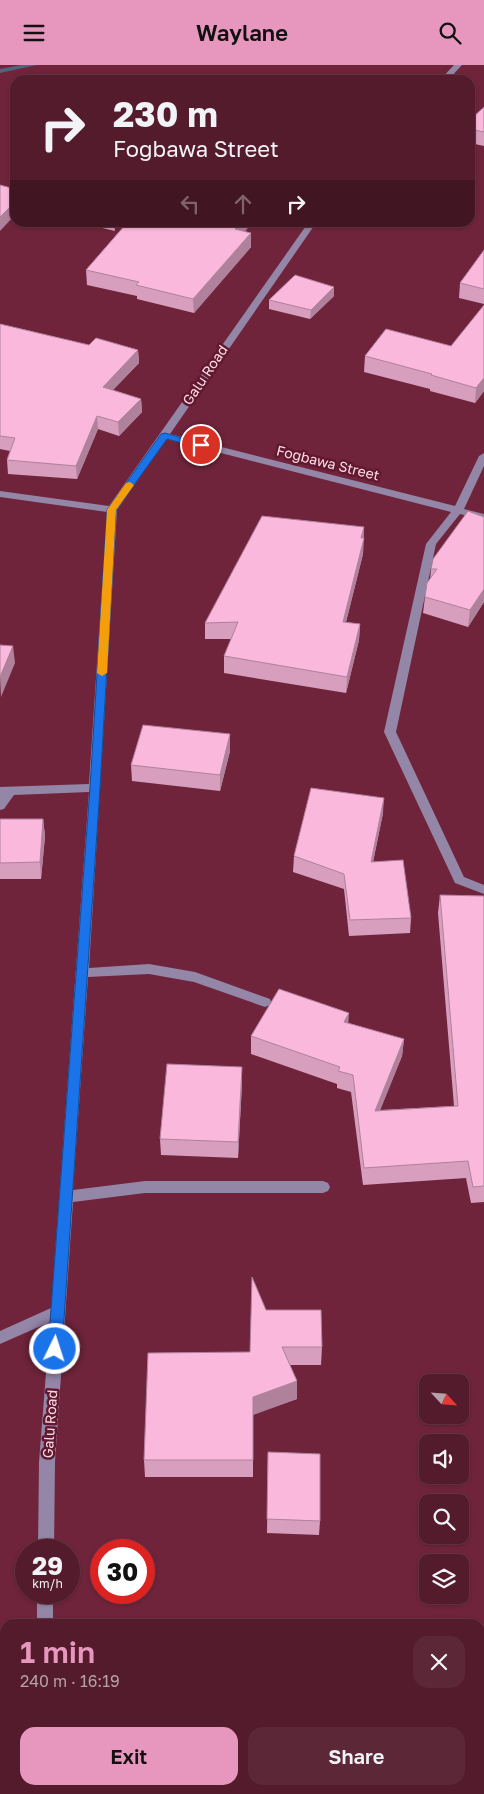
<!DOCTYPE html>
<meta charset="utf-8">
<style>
:root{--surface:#531b2c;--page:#5c2838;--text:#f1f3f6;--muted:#b5a1a9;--line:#693948;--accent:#e797bd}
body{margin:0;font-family:"Golos Text",sans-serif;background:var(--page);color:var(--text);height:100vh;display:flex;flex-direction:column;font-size:19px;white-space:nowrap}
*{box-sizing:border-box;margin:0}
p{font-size:16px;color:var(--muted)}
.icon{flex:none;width:28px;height:28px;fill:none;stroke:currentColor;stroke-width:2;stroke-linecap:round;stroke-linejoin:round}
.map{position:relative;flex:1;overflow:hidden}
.panel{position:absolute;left:0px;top:1554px;width:485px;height:176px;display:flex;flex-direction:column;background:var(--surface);border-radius:15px 15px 0 0;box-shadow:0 1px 4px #0004,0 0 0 1px var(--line)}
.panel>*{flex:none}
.guide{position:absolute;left:10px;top:10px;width:465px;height:152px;border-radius:15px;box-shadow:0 1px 4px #0004,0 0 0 1px var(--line);background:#531b2c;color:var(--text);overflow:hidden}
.needle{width:32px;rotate:116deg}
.fabs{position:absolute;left:419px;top:1309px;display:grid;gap:10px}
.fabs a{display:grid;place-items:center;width:50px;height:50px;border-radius:10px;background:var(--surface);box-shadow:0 1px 4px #0004,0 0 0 1px var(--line);font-size:25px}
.speed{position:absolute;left:15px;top:1474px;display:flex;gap:10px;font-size:25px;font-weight:700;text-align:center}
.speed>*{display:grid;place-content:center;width:65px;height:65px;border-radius:50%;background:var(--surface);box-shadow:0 1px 4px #0004,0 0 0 1px var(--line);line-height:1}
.speed small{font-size:12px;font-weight:400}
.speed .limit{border:8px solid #d22;background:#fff;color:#111}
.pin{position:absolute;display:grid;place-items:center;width:42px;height:42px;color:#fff;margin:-21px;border:2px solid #fff;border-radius:50%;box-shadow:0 1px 5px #0007}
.me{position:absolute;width:55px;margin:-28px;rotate:4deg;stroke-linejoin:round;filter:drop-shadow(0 0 4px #0008)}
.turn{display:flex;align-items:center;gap:18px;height:105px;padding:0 20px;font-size:22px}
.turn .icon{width:65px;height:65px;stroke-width:2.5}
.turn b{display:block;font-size:35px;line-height:42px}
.lanes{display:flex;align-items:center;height:48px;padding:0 20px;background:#0003;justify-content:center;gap:25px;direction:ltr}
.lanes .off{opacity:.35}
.round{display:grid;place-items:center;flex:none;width:52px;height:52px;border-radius:15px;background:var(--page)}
.overview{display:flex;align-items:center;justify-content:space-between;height:85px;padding:0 20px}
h1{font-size:30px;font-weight:600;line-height:38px;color:var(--accent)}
.cta{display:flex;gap:10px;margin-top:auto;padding:10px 20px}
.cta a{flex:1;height:58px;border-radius:15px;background:var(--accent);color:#111;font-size:20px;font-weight:600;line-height:58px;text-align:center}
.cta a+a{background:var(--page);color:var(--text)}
header{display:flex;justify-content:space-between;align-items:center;height:65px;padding:0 20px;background:var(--accent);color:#111;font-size:22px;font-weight:600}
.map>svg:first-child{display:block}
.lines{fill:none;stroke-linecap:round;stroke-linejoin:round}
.stream{fill:#51647a;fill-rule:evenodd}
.minor{fill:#9486a7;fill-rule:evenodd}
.wall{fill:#d79ebe}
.shaded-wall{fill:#af819b}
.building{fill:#fab8dd;stroke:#af819b}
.route{fill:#1a73e8;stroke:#114b97}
.slow{fill:#f59e0b}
.labels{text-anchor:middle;stroke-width:5;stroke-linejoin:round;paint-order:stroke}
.street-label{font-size:14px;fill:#fbdee4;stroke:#621831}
</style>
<header><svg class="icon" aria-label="menu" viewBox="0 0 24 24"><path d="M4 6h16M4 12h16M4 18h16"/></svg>Waylane<svg class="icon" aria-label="search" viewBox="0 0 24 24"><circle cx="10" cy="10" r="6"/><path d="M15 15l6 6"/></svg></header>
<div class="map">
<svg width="484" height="1729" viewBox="0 0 484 1729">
<rect width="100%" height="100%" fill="#6f243b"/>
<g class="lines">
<polygon class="stream" points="21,0 37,0 0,8 0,4"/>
<g class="minor">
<polygon points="454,0 462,0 448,15 440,15"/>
<polygon points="308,158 316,158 170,369 455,441 479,391 484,388 484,401 464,444 484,449 484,455 460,449 436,479 396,667 464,812 484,820 484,829 455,818 384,667 426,479 451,447 166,374 117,445 89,903 149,899 195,907 270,934 271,937 270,940 265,942 194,917 149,909 88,912 73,1125 145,1116 323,1116 328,1118 330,1122 328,1126 323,1128 145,1128 73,1137 55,1397 54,1485 38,1485 39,1397 50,1257 0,1279 0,1266 51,1243 89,727 14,730 4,744 0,745 0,722 89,719 107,447 0,432 0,426 109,441"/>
<rect x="37" y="1528" width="16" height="31"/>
<rect x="33" y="1725" width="18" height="4"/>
</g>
</g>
<g class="wall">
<polygon points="484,42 484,81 470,78 470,55"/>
<polygon points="81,158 114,158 115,166"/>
<polygon points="123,158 252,158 244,167 251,182 194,248 137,234 137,231 87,220 86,205 123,162"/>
<polygon points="484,185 484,239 459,233 460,218"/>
<polygon points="334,231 310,254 269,244 269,235"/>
<polygon points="0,259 89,280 138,285 139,298 113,325 141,334 142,347 119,371 98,364 77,414 8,409 7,395 10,386 0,384"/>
<polygon points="386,264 484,326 475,338 430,326 430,324 364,307 365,291"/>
<polygon points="484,452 484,537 468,562 423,548 425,532 430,515 431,504"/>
<polygon points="364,462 363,489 346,557 360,559 359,575 346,628 224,608 224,591 232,574 205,574 205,558"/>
<polygon points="230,669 230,686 220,726 132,716 131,700"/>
<polygon points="383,748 373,797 411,853 410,868 349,871 344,824 293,807 294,791"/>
<polygon points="0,754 43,754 45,771 41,814 0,814"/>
<polygon points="440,830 484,831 484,1137 471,1138 466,1113 363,1120 351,1027 337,1023 337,1019 251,989 251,971 348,958 404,974 402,991 380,1045 454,1041 438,848"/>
<polygon points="242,1018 238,1093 161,1090 160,1074"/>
<polygon points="266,1245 322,1282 321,1300 290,1300 297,1334 253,1349 253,1412 145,1412 144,1395 250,1287"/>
<polygon points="268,1387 320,1456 319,1470 267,1468"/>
</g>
<g class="shaded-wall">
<polygon points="15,137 15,150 0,166 0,152"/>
<polygon points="240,158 252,158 235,178 235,164"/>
<polygon points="251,168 251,182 194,248 193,234"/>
<polygon points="334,222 334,231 310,254 311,245"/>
<polygon points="138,285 139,298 103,335 103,322"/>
<polygon points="484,313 484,326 475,338 476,323"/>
<polygon points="141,334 142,347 119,371 118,357"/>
<polygon points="97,351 98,364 77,414 76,401"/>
<polygon points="364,462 363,489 342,573 343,557"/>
<polygon points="484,524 484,537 468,562 470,545"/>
<polygon points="360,559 359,575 346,628 347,612"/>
<polygon points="13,581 15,598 1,632 0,612"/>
<polygon points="230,669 230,686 220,726 220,710"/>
<polygon points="384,733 383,748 370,812 371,797"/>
<polygon points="43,754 45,771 41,814 40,797"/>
<polygon points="349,948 348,965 344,957"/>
<polygon points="404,974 402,991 373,1063 375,1046"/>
<polygon points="242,1002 242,1018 238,1093 238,1077"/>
<polygon points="297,1316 297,1334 253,1350 253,1332"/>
</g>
<g class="building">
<polygon points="484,42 484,67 470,64 470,55"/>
<polygon points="0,120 15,124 15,137 0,152"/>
<polygon points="127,158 240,158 235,164 251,168 193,234 136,220 139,217 86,205"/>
<polygon points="484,185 484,224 460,218"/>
<polygon points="295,210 334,222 311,245 269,235"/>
<polygon points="484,240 484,313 476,323 431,310 432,309 365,291 386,264 451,281"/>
<polygon points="0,259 89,280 96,273 138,285 103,322 141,334 118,357 97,351 76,401 7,395 15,373 0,371"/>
<polygon points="468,446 484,452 484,524 470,545 425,532 427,518 437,504 431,504 433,494"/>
<polygon points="262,451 364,462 361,473 364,473 343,557 360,559 347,612 224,591 238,557 205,558"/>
<polygon points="0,580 13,581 0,612"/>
<polygon points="143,660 230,669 220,710 131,700"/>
<polygon points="311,723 384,733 371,797 403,795 411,853 350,855 344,809 294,791"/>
<polygon points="0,754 43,754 40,797 0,798"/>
<polygon points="440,830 484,831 484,1121 473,1122 468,1096 364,1103 353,1010 338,1006 340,1002 251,971 279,924 349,948 344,957 404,974 375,1046 458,1041"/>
<polygon points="167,999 242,1002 238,1077 160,1074"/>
<polygon points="252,1212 266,1245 321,1245 322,1282 282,1282 297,1316 253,1332 253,1395 144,1395 148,1288 250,1287"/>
<polygon points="268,1387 320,1389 320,1456 267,1454"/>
</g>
<polygon class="route" points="165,368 206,380 201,383 167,374 116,445 100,723 62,1284 60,1288 55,1290 50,1288 48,1284 90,723 107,445 161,369"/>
<polygon class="slow" points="130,417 134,420 116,445 107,608 102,611 97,608 107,445 126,418"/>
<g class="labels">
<g class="street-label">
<text transform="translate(205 310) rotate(-56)" y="5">Galu Road</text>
<text transform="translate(328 398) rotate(14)" y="5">Fogbawa Street</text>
<text transform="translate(50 1359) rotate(-86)" y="5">Galu Road</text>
</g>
</g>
</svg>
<div class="fabs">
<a><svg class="needle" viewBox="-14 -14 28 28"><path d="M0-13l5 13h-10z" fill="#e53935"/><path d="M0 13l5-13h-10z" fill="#b5a1a9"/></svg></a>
<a><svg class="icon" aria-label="sound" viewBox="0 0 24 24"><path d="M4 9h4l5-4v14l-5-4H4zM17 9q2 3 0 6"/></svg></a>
<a><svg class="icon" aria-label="search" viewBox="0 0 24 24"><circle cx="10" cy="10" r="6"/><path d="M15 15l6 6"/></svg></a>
<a><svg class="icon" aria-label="layers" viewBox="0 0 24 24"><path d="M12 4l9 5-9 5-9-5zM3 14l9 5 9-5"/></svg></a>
</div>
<div class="speed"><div>29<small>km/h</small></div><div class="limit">30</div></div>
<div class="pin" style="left:201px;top:380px;background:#d93025"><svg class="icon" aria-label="arrive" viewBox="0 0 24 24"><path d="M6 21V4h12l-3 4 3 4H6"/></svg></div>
<svg class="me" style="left:55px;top:1284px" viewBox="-20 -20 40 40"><circle r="17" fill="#1a73e8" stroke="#fff" stroke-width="3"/><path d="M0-11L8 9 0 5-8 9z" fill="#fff"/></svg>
<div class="guide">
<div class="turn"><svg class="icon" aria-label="right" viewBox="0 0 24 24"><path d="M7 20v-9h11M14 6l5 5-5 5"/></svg><div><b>230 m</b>Fogbawa Street</div></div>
<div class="lanes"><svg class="icon off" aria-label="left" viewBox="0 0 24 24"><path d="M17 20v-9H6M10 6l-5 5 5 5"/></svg><svg class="icon off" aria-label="ahead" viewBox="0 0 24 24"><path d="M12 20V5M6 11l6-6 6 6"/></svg><svg class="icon" aria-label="right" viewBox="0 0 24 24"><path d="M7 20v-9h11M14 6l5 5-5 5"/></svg></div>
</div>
<section class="panel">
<div class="overview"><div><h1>1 min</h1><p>240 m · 16:19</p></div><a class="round"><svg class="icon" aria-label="close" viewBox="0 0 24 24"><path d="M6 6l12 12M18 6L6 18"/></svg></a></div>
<div class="cta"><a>Exit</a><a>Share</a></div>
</section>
</div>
